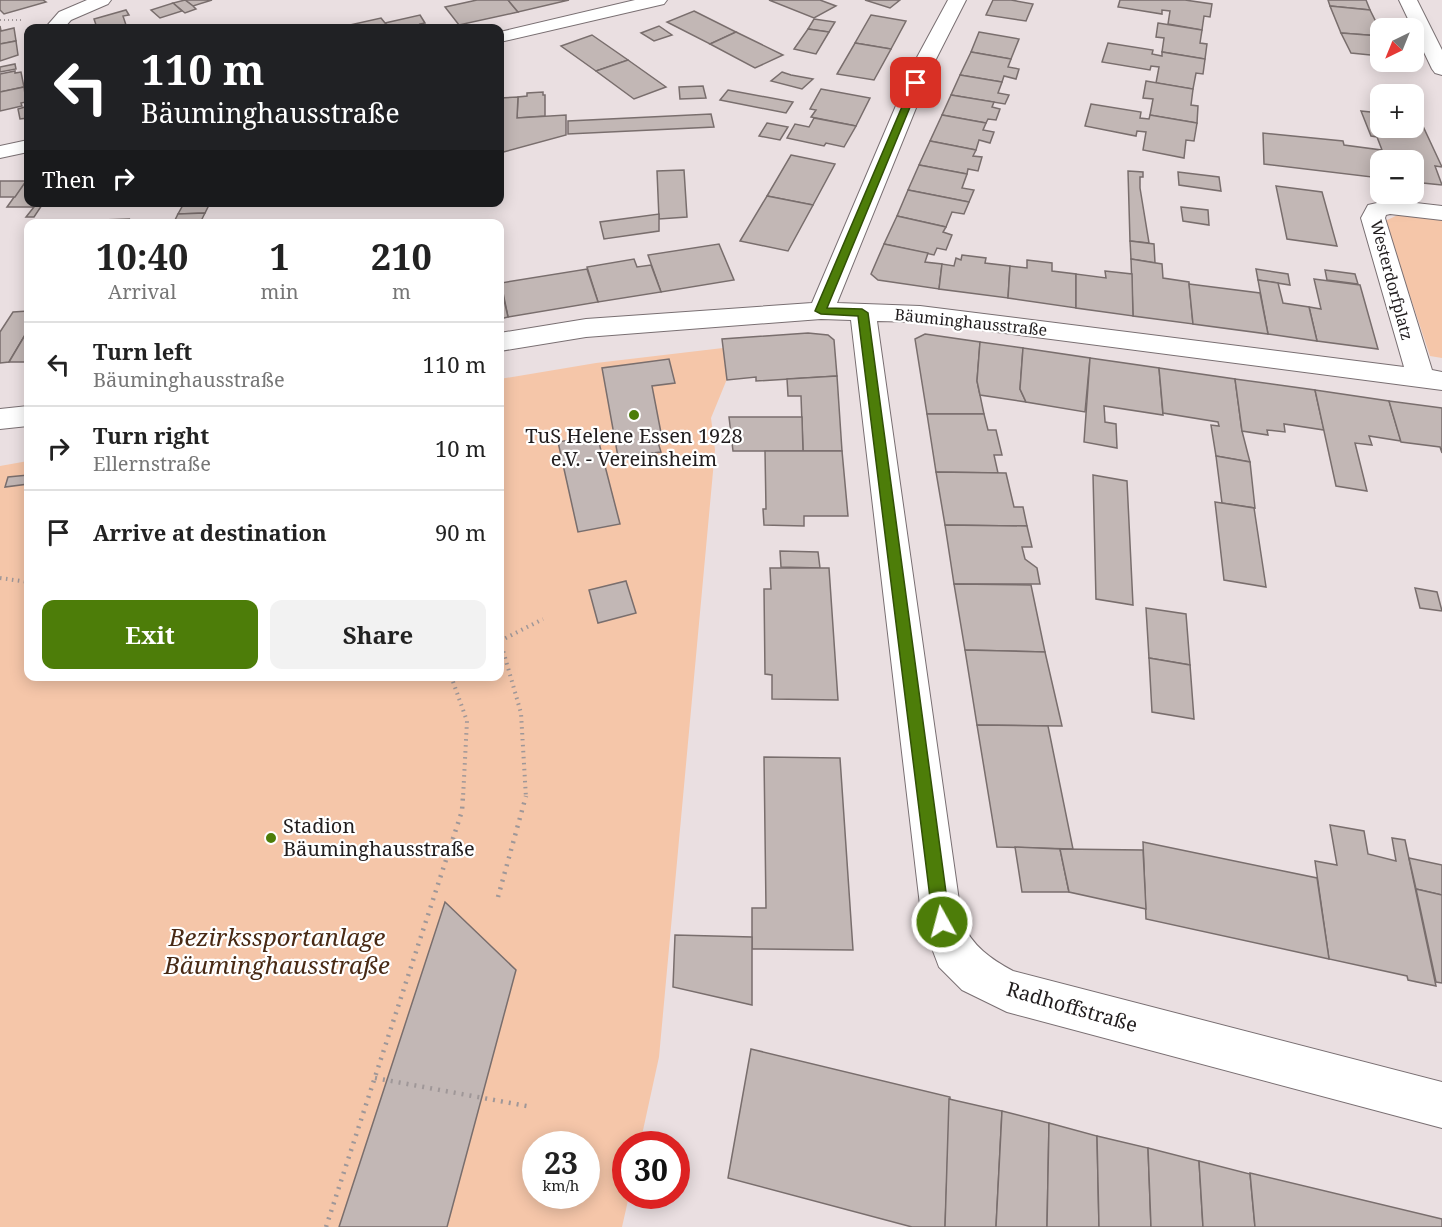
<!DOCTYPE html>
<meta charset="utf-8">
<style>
:root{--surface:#fff;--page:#f2f2f2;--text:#222;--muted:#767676;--line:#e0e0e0;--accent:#4d7d09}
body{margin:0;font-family:"Noto Serif",serif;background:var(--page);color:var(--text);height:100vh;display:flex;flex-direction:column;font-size:22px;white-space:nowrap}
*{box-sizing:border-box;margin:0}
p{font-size:20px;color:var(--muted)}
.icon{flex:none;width:33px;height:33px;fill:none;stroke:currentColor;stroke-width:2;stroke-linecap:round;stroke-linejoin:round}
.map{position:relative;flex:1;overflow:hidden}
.sheet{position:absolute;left:24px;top:219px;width:480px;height:462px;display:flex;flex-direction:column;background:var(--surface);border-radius:12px;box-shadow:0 3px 15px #0003}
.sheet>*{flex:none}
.guide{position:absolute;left:24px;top:24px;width:480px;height:183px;border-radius:12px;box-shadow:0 3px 15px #0003;background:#202124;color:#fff;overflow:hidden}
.needle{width:39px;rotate:223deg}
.controls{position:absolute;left:1370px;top:18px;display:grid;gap:12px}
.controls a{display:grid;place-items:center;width:54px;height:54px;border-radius:12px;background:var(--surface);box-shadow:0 3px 15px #0003;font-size:30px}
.speed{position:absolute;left:522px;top:1131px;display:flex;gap:12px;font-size:30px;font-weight:700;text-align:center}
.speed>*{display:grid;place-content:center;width:78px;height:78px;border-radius:50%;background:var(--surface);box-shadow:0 3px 15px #0003;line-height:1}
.speed small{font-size:15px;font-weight:400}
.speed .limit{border:9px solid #d22;background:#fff;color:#111}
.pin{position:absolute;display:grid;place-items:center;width:51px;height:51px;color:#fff;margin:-26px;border-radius:12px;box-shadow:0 3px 9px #0006}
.me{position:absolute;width:66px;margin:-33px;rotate:353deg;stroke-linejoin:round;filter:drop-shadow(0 0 4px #0008)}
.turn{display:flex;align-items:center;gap:21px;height:126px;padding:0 18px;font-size:27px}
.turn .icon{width:78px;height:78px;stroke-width:2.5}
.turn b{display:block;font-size:42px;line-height:51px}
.then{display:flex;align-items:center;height:57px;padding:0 18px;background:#0003;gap:12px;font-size:22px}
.eta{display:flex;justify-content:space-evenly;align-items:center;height:102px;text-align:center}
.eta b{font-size:36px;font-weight:700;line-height:42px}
.cta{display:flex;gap:12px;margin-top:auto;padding:12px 18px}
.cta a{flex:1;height:69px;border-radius:12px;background:var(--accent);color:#fff;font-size:24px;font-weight:700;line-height:69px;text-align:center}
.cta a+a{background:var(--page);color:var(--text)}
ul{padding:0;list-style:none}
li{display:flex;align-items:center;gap:18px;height:84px;padding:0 18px;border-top:2px solid var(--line)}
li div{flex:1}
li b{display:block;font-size:22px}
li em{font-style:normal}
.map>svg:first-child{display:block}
.green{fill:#f5c6a9;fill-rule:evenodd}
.building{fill:#c2b7b5;stroke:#796e6d;stroke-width:1.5}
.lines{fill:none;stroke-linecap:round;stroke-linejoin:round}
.minor-casing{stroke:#796f72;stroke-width:2}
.path-far2{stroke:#9f9798;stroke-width:2;stroke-dasharray:1 3;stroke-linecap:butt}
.path-far1{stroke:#9f9798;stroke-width:4;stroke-dasharray:1.5 4.5;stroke-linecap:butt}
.path{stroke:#9f9798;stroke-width:4.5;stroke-dasharray:2 6;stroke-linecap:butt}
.minor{fill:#fff;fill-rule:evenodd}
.route{fill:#4d7d09;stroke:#325106;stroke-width:1.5}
.poi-dot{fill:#4d7d09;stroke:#fff;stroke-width:2}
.labels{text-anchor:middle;stroke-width:4.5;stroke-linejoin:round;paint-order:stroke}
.far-street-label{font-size:16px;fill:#211d1e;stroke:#fff}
.poi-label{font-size:20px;fill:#211d1e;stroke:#fff}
.street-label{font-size:20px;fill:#211d1e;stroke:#fff}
.near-park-label{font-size:24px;font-style:italic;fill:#482914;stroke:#fff}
</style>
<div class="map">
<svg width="1442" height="1227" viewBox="0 0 1442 1227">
<rect width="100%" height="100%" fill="#eadfe1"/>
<g class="green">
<polygon points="1400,214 1442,219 1442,358 1430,356 1385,221"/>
<path d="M723,348L727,379L711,418L715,450L659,1057L640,1144H626V1196H629L622,1227H0V466L28,461V676H500V379L596,363ZM536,1144H586V1196H536Z"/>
</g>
<g class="building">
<polygon points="0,0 43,0 46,2 4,14 0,10"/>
<polygon points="185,0 212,0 193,6"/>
<polygon points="185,0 193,6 196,9 185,13 173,3"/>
<polygon points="477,0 508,0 518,12 459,25 445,7"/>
<polygon points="508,0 569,0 518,12"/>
<polygon points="769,0 820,0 836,6 814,18"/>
<polygon points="865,0 900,0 890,8"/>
<polygon points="993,0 1011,0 1033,4 1026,21 986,15"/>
<polygon points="1120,0 1185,0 1212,4 1210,17 1204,16 1202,30 1168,24 1170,11 1162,10 1162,14 1118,7"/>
<polygon points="1328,0 1366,0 1370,10 1330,6"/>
<polygon points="173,3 182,11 160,18 151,10"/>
<polygon points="1330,6 1370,10 1380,30 1380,36 1341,33"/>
<polygon points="126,10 129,15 123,16 126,25 97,28 94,19"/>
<polygon points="694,11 736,32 710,44 667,22"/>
<polygon points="420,15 425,23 420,24 423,28 389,28 385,23"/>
<polygon points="871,15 906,21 891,49 855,43"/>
<polygon points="381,18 389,28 341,27"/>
<polygon points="814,19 835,22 829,32 808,29"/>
<polygon points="1158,23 1202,30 1200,43 1207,44 1205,59 1162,52 1164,38 1156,37"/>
<polygon points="0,26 1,31 14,28 16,41 0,44"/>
<polygon points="659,26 672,35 654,41 641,33"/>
<polygon points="808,29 829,32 816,54 794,49"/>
<polygon points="736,32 783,55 755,68 710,44"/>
<polygon points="979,32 1019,39 1011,59 971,52"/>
<polygon points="1341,33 1380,36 1380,56 1351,53"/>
<polygon points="592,35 628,60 596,71 561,46"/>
<polygon points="16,41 18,55 0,61 0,44"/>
<polygon points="855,43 891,49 874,80 837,74"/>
<polygon points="1108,43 1153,50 1152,54 1162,56 1162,52 1205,59 1203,74 1196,73 1193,89 1156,83 1159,67 1151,66 1150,70 1102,62"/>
<polygon points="971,52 1011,59 1008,67 1019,69 1016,79 1004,76 1002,82 960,75"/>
<polygon points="628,60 666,87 634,99 596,71"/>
<polygon points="15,64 16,69 0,72 0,67"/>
<polygon points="15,71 15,73 21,72 24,87 0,92 0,74"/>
<polygon points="782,72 791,75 813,79 802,89 771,81"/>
<polygon points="960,75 1002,82 998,93 1009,95 1005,104 951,95"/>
<polygon points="1146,81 1193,89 1191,105 1198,106 1197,123 1150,115 1153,99 1143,98"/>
<polygon points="703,86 706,98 680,99 679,87"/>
<polygon points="24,87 26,102 21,103 22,106 0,111 0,92"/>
<polygon points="821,89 870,98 856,126 811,117 816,110 810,109"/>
<polygon points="728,90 793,102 786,113 720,100"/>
<polygon points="543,92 543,95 545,95 545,116 517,118 518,97 527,96 527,93"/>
<polygon points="951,95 994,102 992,107 1000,109 996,120 988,119 986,123 942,115"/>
<polygon points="518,97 517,118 566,115 566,135 500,153 500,98"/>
<polygon points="1091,104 1141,112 1140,118 1149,119 1150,115 1197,123 1194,141 1186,140 1184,158 1143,150 1146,132 1137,131 1136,136 1085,126"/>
<polygon points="28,106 28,118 20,119 18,109"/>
<polygon points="1361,111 1380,113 1380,128 1413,128 1413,121 1421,122 1442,167 1435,166 1442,185 1413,182 1413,160 1380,160 1380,178 1264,164 1263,133 1343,141 1344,145 1382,150 1377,137 1371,136"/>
<polygon points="711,114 714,127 568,134 568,121"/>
<polygon points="942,115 986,123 983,130 994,132 990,143 979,140 976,150 930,141"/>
<polygon points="814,118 856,126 844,147 826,143 824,146 787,138 795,124 809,127"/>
<polygon points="767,123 788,127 780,140 759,136"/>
<polygon points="930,141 976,150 973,156 982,157 978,171 968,169 967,174 919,165"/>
<polygon points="791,155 835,164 813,205 767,196"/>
<polygon points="919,165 967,174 962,188 974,190 969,202 908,190"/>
<polygon points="684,170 687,217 659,219 657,171"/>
<polygon points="1128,171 1143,172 1143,177 1140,177 1140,188 1149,243 1130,241"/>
<polygon points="1178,172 1219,177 1221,191 1179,185"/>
<polygon points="27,179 28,202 44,202 34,217 26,217 34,207 7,207"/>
<polygon points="0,181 26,181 15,197 0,197"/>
<polygon points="1276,186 1322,192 1337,246 1287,239"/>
<polygon points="908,190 969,202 964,214 952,212 946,227 897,216"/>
<polygon points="767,196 813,205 788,251 740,241"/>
<polygon points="183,205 209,205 205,213 178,214"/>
<polygon points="1181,207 1208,210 1209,225 1183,221"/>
<polygon points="205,213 201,221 174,222 178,214"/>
<polygon points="659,214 659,231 604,239 600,222"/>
<polygon points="897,216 946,227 943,232 952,235 946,250 937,248 934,255 884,244"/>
<polygon points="129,219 126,224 99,224 101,220"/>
<polygon points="1130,241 1154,244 1155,263 1131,259"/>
<polygon points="719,244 734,280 661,292 648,255"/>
<polygon points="884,244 928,253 925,262 942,264 939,289 878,280 871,274"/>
<polygon points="962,255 986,258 985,263 1010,266 1008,298 939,289 942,264 954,266 956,258 961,260"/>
<polygon points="634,259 637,267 651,265 661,292 598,302 587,267"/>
<polygon points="1131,259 1162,264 1163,278 1189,282 1193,324 1133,316"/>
<polygon points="1027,260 1052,263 1052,271 1076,274 1076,308 1008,298 1010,266 1027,268"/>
<polygon points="587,269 598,302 508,317 501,283"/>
<polygon points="1256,269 1288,274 1290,285 1258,280"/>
<polygon points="1325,270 1355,274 1358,284 1327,280"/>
<polygon points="1105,271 1132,274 1133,316 1076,308 1076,274 1106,278"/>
<polygon points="1314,279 1360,285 1378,349 1317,341 1309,307 1321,309"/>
<polygon points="1258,280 1278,283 1283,303 1309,307 1317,341 1268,334"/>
<polygon points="500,283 508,317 500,319"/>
<polygon points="1189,284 1260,293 1268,334 1193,324"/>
<polygon points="28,311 28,330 9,362 0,363 0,332 13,312"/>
<polygon points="28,330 28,362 9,362"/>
<polygon points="808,333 828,335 834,340 837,376 756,381 756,377 727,380 722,339"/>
<polygon points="925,334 980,342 977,381 984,414 927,414 915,339"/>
<polygon points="980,342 1023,348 1020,389 1026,402 980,395 977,381"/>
<polygon points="1023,348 1090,358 1085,412 1026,402 1020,389"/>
<polygon points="1090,358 1159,368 1163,415 1104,406 1105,422 1116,424 1117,448 1084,442"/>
<polygon points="669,359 675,383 652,386 662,438 657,439 661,452 618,457 602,368"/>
<polygon points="1159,368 1235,379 1242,431 1250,462 1216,456 1211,425 1219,426 1218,422 1163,413"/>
<polygon points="837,376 842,451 803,451 801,396 788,396 787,379"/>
<polygon points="1235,379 1315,390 1324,430 1284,424 1285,432 1267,430 1268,435 1242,431"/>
<polygon points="1315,390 1389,401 1401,441 1369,436 1372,445 1355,443 1367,491 1336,486"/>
<polygon points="1389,401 1442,408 1442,453 1440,447 1401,442"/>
<polygon points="927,414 984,414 988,430 996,430 1002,455 994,455 998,473 936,472"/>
<polygon points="729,417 802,417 803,451 733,451"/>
<polygon points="597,435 620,524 578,532 558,442"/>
<polygon points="765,451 842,451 848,516 804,516 804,526 764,525 763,509 766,509"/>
<polygon points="1216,456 1250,462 1255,508 1222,503"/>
<polygon points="936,472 1006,473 1014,507 1023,507 1027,526 945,525"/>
<polygon points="28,475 28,484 5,487 8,477"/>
<polygon points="1093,475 1127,481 1133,605 1096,599"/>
<polygon points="1215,502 1254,508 1266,587 1224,580"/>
<polygon points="945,525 1027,526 1032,547 1022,547 1025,559 1037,568 1040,584 954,584"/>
<polygon points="780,551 818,552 820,568 781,567"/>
<polygon points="770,568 829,568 838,700 772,699 772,675 765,674 764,589 771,589"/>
<polygon points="626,581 636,613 598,623 589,590"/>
<polygon points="954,584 1031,585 1045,652 965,650"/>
<polygon points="1415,588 1437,592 1442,611 1420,608"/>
<polygon points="1146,608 1186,614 1190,665 1149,658"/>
<polygon points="965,650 1045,652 1062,726 977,725"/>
<polygon points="1149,658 1190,665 1194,719 1152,712"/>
<polygon points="977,725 1048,726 1073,849 997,847"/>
<polygon points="764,757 840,758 853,950 752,949 752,908 766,908"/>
<polygon points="1330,825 1364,831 1368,854 1396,861 1392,838 1405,840 1436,986 1408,980 1407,976 1329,959 1315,861 1337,865"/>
<polygon points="1143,842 1317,878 1329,959 1146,919"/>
<polygon points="1015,847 1060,849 1069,892 1022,892"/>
<polygon points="1060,849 1143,850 1146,909 1069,892"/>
<polygon points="1409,858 1442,865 1442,895 1416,889"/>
<polygon points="1416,889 1442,895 1442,983 1436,982"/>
<polygon points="445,902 516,970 447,1227 339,1227"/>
<polygon points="675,935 752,937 752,1005 673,987"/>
<polygon points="751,1049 950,1097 945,1227 912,1227 728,1178"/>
<polygon points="949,1099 1002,1111 996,1227 945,1227"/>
<polygon points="1002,1111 1049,1123 1047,1227 996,1227"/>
<polygon points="1049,1123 1097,1136 1099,1227 1047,1227"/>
<polygon points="1097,1136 1148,1148 1151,1227 1099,1227"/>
<polygon points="1148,1148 1199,1161 1203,1227 1151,1227"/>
<polygon points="1199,1161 1250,1174 1255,1227 1203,1227"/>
<polygon points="1250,1173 1442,1219 1442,1227 1255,1227"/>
</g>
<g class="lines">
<g class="minor-casing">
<g id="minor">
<polygon points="87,0 111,0 108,4 71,20 64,28 45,28 59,12"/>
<polygon points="635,0 667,0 664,4 500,42 500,32"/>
<path d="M948,0H966L935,61L837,303L920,306L1404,367L1361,218L1368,205L1390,200L1442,206V220L1390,214L1386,215L1385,218L1432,370L1442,372V390L920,322L877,321L962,922C972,946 991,959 1013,971L1442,1082V1128L1007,1012L962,990L939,967L922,922L851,320L821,319L586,337L500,351V333L586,319L812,303L915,61Z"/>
<polygon points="1399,0 1417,0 1442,50 1442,75 1435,73 1432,69"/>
<polygon points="28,140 28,152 0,158 0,146"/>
<polygon points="28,406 28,426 0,429 0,409"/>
</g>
</g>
<polyline class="path-far2" points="0,20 24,20"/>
<g class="path-far1">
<polyline points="0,578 28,582"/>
<polyline points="500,640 521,713 526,798"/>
<polyline points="500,641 543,619"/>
<polyline points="451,676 467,721 463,798"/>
</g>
<g class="path">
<polyline points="498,897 526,796"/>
<polyline points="375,1078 532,1107"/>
<polyline points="326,1227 462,811 463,796"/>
</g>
<use href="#minor" class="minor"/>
</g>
<polygon class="route" points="913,81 920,83 827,308 862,309 868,313 950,922 948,928 942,931 936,928 933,922 858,316 821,314 815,311"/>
<g class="poi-dot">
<circle cx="634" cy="415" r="6"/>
<circle cx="271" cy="838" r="6"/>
</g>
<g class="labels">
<g class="far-street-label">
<text transform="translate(1392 280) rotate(75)" y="6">Westerdorfplatz</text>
<text transform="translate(971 322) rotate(6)" y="6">Bäuminghausstraße</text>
</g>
<g class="poi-label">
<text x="634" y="443">TuS Helene Essen 1928<tspan x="634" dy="23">e.V. - Vereinsheim</tspan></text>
<text x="283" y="833" text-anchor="start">Stadion<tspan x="283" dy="23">Bäuminghausstraße</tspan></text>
</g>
<g class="street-label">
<text transform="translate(1072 1007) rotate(16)" y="7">Radhoffstraße</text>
</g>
<g class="near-park-label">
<text x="277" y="946">Bezirkssportanlage<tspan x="277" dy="28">Bäuminghausstraße</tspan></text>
</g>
</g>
</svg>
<div class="controls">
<a><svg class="needle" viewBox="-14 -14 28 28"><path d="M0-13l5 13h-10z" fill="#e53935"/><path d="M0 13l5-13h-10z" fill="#767676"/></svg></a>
<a>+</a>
<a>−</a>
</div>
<div class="speed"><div>23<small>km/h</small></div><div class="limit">30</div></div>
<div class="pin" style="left:916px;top:83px;background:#d93025"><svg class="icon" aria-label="arrive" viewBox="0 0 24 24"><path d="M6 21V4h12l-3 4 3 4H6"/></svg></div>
<svg class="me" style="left:942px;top:922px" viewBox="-20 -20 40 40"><circle r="17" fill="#4d7d09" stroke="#fff" stroke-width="3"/><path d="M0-11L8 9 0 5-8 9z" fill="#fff"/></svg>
<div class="guide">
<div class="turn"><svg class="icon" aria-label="left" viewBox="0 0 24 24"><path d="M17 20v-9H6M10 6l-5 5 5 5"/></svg><div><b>110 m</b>Bäuminghausstraße</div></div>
<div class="then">Then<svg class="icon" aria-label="right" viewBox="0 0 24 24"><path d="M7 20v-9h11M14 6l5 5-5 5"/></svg></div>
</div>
<section class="sheet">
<div class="eta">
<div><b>10:40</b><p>Arrival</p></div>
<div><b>1</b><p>min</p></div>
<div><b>210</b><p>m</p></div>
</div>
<ul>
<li><svg class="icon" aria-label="left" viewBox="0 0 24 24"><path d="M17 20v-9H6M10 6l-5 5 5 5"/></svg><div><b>Turn left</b><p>Bäuminghausstraße</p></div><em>110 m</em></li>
<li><svg class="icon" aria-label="right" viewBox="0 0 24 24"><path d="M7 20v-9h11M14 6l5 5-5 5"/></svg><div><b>Turn right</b><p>Ellernstraße</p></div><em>10 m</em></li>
<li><svg class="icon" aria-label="arrive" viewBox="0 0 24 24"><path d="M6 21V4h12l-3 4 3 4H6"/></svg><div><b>Arrive at destination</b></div><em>90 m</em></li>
</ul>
<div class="cta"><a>Exit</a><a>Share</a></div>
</section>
</div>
